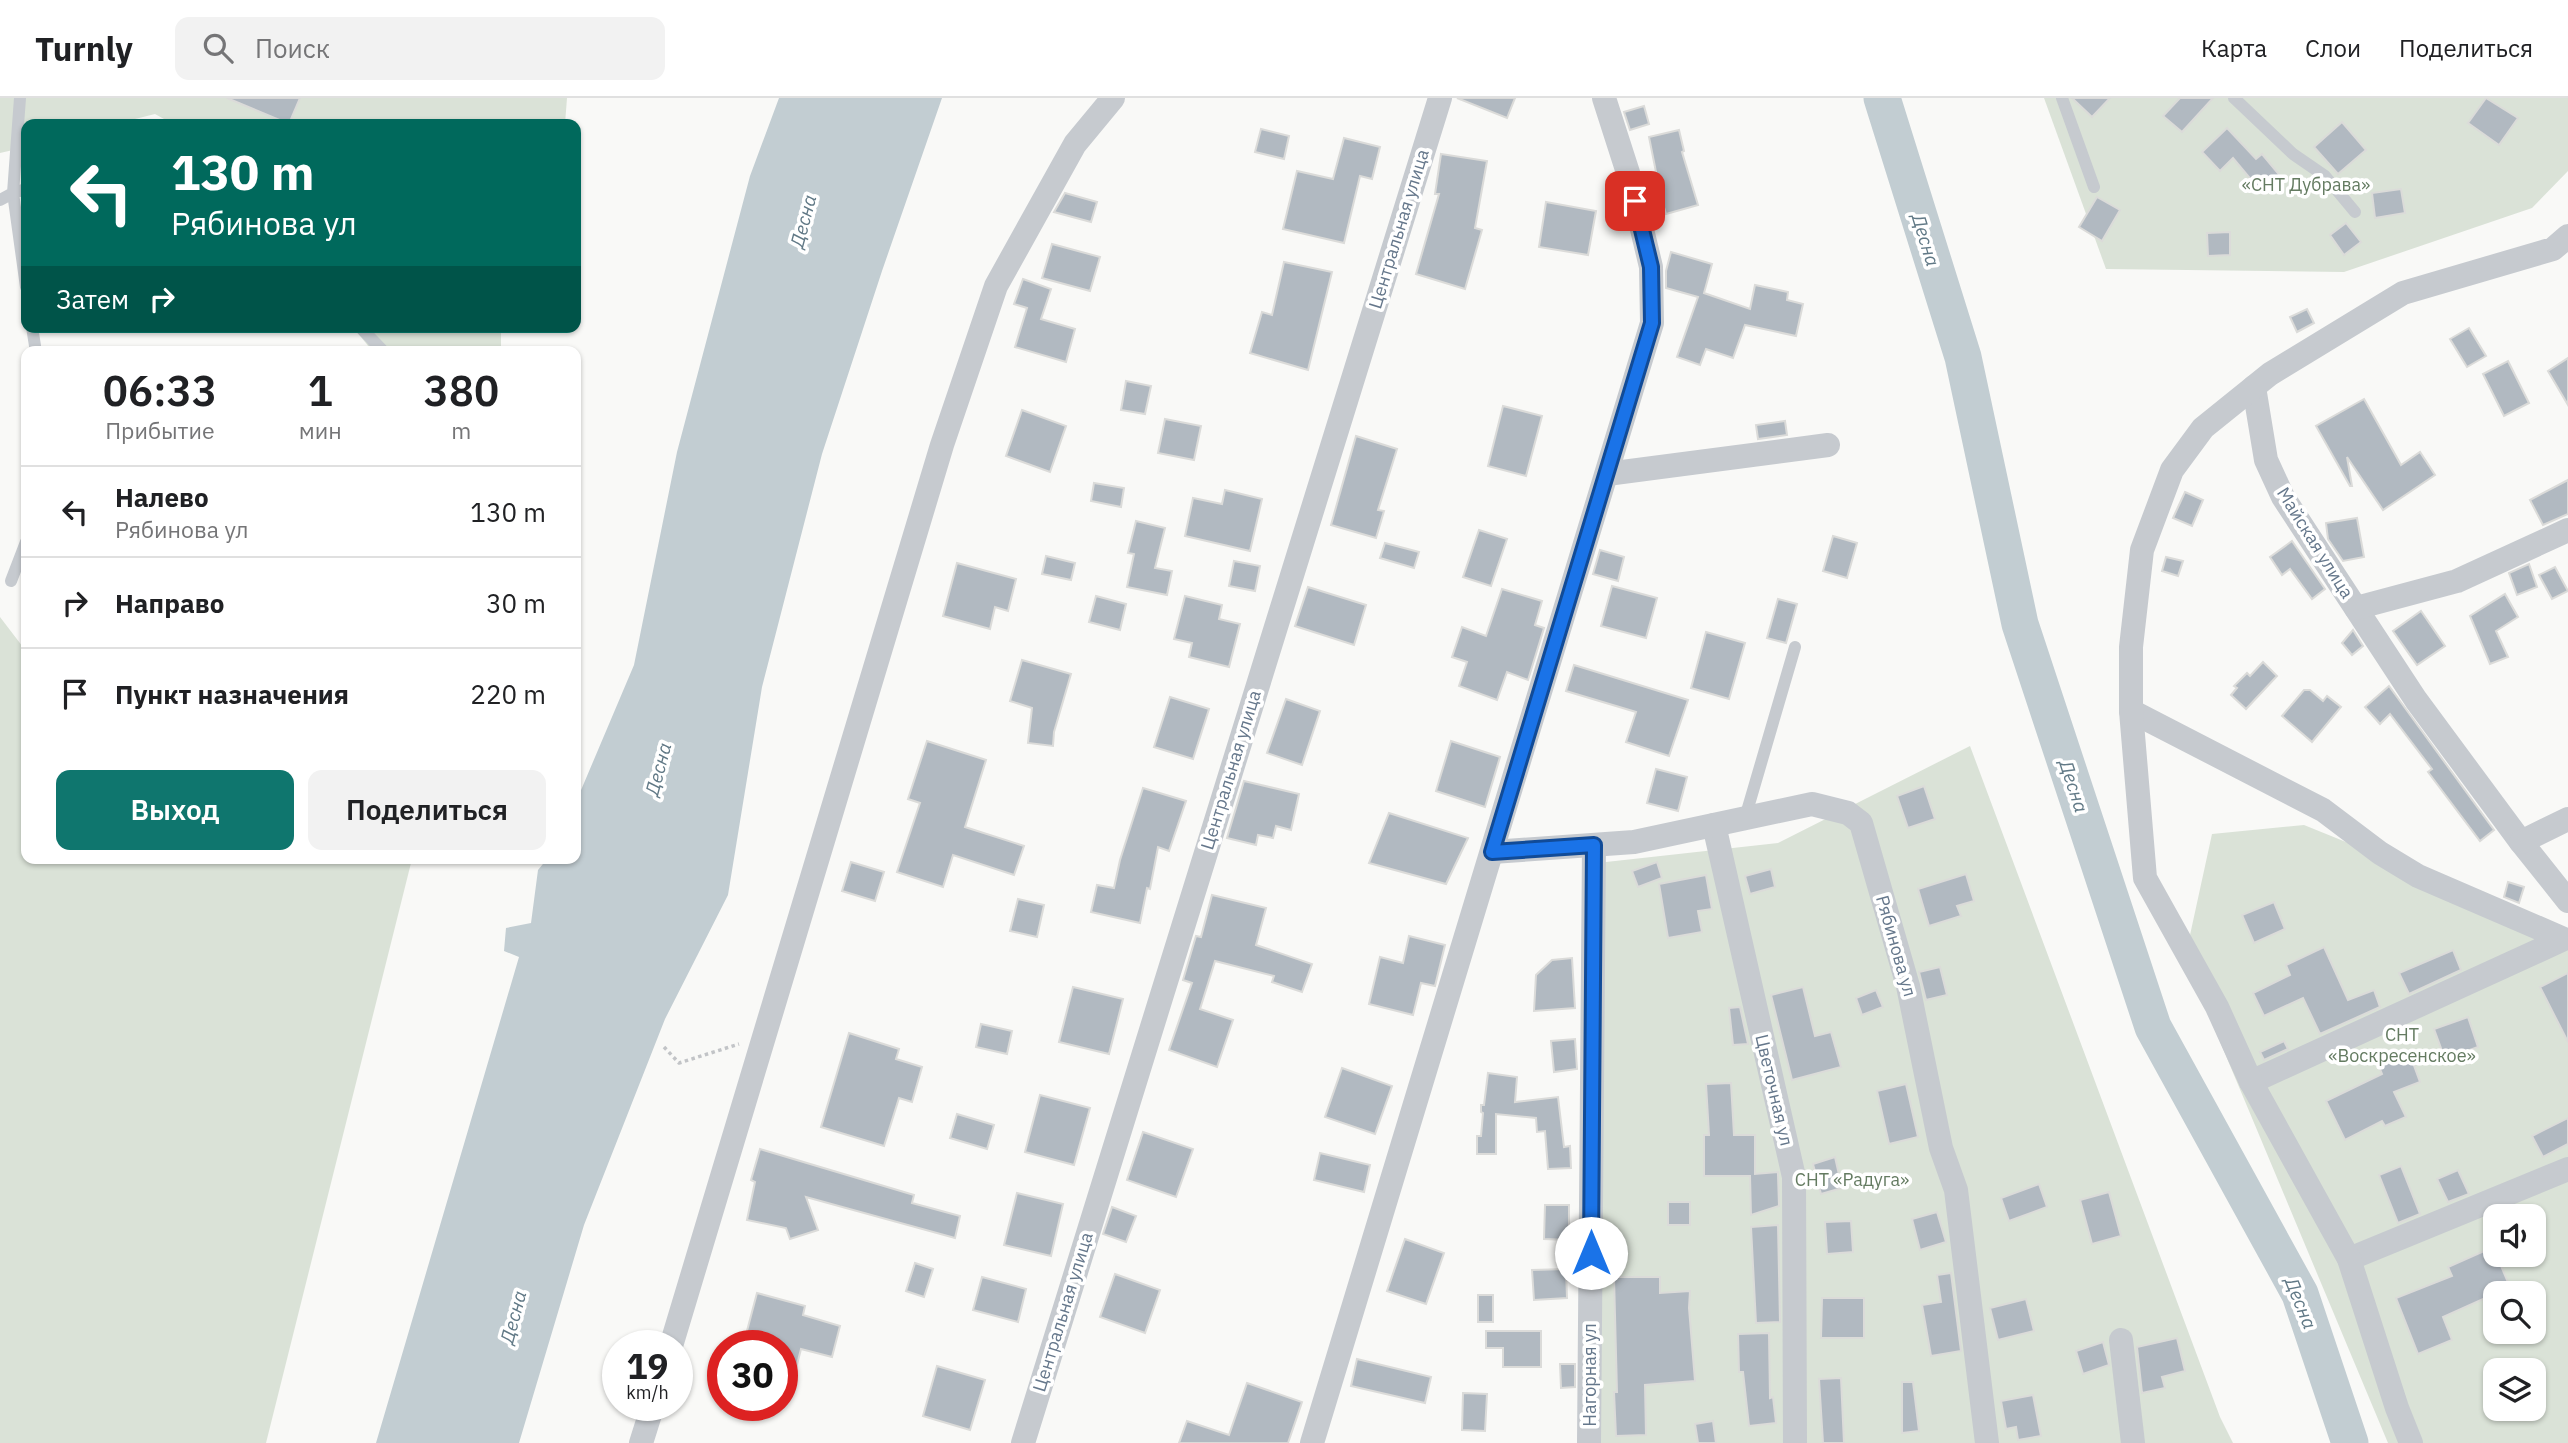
<!DOCTYPE html>
<html lang="ru">
<meta charset="utf-8">
<style>
:root{--surface:#fff;--page:#f2f2f2;--text:#202124;--muted:#757577;--line:#e0e0e0;--accent:#0f766e}
body{margin:0;font-family:"IBM Plex Sans",sans-serif;background:var(--page);color:var(--text);height:100vh;display:flex;flex-direction:column;font-size:26px;white-space:nowrap}
*{box-sizing:border-box;margin:0}
p{font-size:23px;color:var(--muted)}
.icon{flex:none;width:38px;height:38px;fill:none;stroke:currentColor;stroke-width:2;stroke-linecap:round;stroke-linejoin:round}
.map{position:relative;flex:1;overflow:hidden}
.drawer{position:absolute;left:21px;top:248px;width:560px;height:518px;display:flex;flex-direction:column;background:var(--surface);border-radius:14px;box-shadow:0 2px 5px #0004}
.drawer>*{flex:none}
.hud{position:absolute;left:21px;top:21px;width:560px;height:214px;border-radius:14px;box-shadow:0 2px 5px #0004;background:#00695c;color:#fff;overflow:hidden}
.tools{position:absolute;left:2483px;top:1106px;display:grid;gap:14px}
.tools a{display:grid;place-items:center;width:63px;height:63px;border-radius:14px;background:var(--surface);box-shadow:0 2px 5px #0004;font-size:35px}
.speed{position:absolute;left:602px;top:1232px;display:flex;gap:14px;font-size:35px;font-weight:700;text-align:center}
.speed>*{display:grid;place-content:center;width:91px;height:91px;border-radius:50%;background:var(--surface);box-shadow:0 2px 5px #0004;line-height:1}
.speed small{font-size:18px;font-weight:400}
.speed .limit{border:10px solid #d22;background:#fff;color:#111}
.pin{position:absolute;display:grid;place-items:center;width:60px;height:60px;color:#fff;margin:-30px;border-radius:14px;box-shadow:0 4px 10px #0006}
.me{position:absolute;width:77px;margin:-38px;rotate:0deg;stroke-linejoin:round;filter:drop-shadow(0 0 5px #0008)}
.turn{display:flex;align-items:center;gap:24px;height:147px;padding:0 35px;font-size:32px}
.turn .icon{width:91px;height:91px;stroke-width:2.5}
.turn b{display:block;font-size:49px;line-height:60px}
.then{display:flex;align-items:center;height:66px;padding:0 35px;background:#0003;gap:14px;font-size:26px}
.eta{display:flex;justify-content:space-evenly;align-items:center;height:119px;text-align:center}
.eta b{font-size:42px;font-weight:600;line-height:49px}
.action{display:flex;gap:14px;margin-top:auto;padding:14px 35px}
.action a{flex:1;height:80px;border-radius:14px;background:var(--accent);color:#fff;font-size:28px;font-weight:600;line-height:80px;text-align:center}
.action a+a{background:var(--page);color:var(--text)}
ul{padding:0;list-style:none}
li{display:flex;align-items:center;gap:21px;height:91px;padding:0 35px;border-top:2px solid var(--line)}
li div{flex:1}
li b{display:block;font-size:26px}
li em{font-style:normal}
header{display:flex;align-items:center;gap:42px;box-sizing:border-box;height:98px;padding:0 35px;background:var(--surface);border-bottom:2px solid var(--line)}
header strong{font-size:33px}
nav{display:flex;gap:38px;margin-inline-start:auto;font-size:24px}
.search{width:490px;height:63px;background:var(--page);display:flex;align-items:center;gap:18px;box-sizing:border-box;padding:0 24px;border-radius:14px;color:var(--muted);font-size:26px}
.map>svg:first-child{display:block}
.green{fill:#dae2d7;fill-rule:evenodd}
.water{fill:#c2cdd2}
.lines{fill:none;stroke-linecap:round;stroke-linejoin:round}
.river{stroke:#c2cdd2;stroke-width:37}
.building{fill:#b1b9c1;stroke:#dbdbd9;stroke-width:2}
.path{stroke:#c2c4c7;stroke-width:3.5;stroke-dasharray:3.5 3.5;stroke-linecap:butt}
.service{stroke:#c6cacf;stroke-width:12}
.minor{stroke:#c6cacf;stroke-width:24}
.route-casing{stroke:#114b97;stroke-width:18}
.route{stroke:#1a73e8;stroke-width:12}
.labels{text-anchor:middle;stroke-width:7;stroke-linejoin:round;paint-order:stroke}
.park-label{font-size:18px;fill:#647b61;stroke:#fff}
.street-label{font-size:18px;fill:#65778b;stroke:#fff}
.water-label{font-size:19px;font-style:italic;fill:#617986;stroke:#fff}
</style>
<header>
<strong>Turnly</strong>
<div class="search"><svg class="icon" aria-label="search" viewBox="0 0 24 24"><circle cx="10" cy="10" r="6"/><path d="M15 15l6 6"/></svg>Поиск</div>
<nav><a>Карта</a><a>Слои</a><a>Поделиться</a></nav>
</header>
<div class="map">
<svg width="2568" height="1345" viewBox="0 0 2568 1345">
<rect width="100%" height="100%" fill="#f9f9f7"/>
<g class="green">
<polygon points="0,0 567,0 565,26 173,26 155,16 115,26 26,26 26,49 0,55"/>
<polygon points="2044,0 2568,0 2568,73 2532,110 2344,174 2106,171"/>
<polygon points="353,229 501,229 501,254 373,254"/>
<polygon points="0,519 26,553 26,761 412,761 266,1345 0,1345"/>
<polygon points="1970,648 2220,1319 2233,1345 1584,1345 1597,765 1778,745"/>
<path d="M2304,727L2568,834V1345H2388L2185,860L2212,736ZM2496,1118H2534V1157H2496ZM2496,1195H2534V1234H2496ZM2496,1272H2534V1311H2496Z"/>
</g>
<polygon class="water" points="779,0 942,0 882,173 822,356 762,589 728,797 665,921 584,1127 519,1345 376,1345 519,859 504,853 506,830 531,825 538,772 547,761 576,761 576,704 634,567 677,354 750,78"/>
<g class="lines">
<polyline class="river" points="1882,0 1963,259 2020,526 2153,929 2300,1196 2350,1345"/>
</g>
<g class="building">
<polygon points="227,0 300,0 289,26"/>
<polygon points="1457,0 1515,0 1507,20"/>
<polygon points="2072,0 2110,0 2092,19"/>
<polygon points="2180,0 2213,0 2182,34 2163,18"/>
<polygon points="2486,0 2518,20 2499,47 2468,25"/>
<polygon points="1644,8 1649,26 1630,32 1624,14"/>
<polygon points="2342,24 2366,52 2338,76 2314,49"/>
<polygon points="2227,30 2256,61 2262,56 2282,80 2263,96 2233,60 2220,73 2202,54"/>
<polygon points="1261,31 1289,38 1284,61 1255,54"/>
<polygon points="1679,32 1684,53 1682,54 1698,107 1666,116 1654,75 1656,74 1649,39"/>
<polygon points="1344,40 1380,49 1372,81 1360,78 1344,145 1283,131 1297,73 1333,81"/>
<polygon points="1441,56 1487,63 1475,130 1482,132 1465,191 1416,176 1439,96 1435,96"/>
<polygon points="2401,91 2405,115 2375,120 2372,95"/>
<polygon points="1065,95 1097,104 1091,124 1054,114"/>
<polygon points="2097,99 2120,112 2102,143 2079,129"/>
<polygon points="1546,104 1596,113 1588,157 1539,149"/>
<polygon points="2346,125 2361,144 2344,157 2330,137"/>
<polygon points="2230,134 2230,157 2208,158 2207,135"/>
<polygon points="1052,146 1100,159 1090,193 1042,180"/>
<polygon points="1671,154 1712,166 1704,195 1750,211 1755,187 1788,194 1787,202 1803,206 1796,238 1745,227 1733,260 1706,251 1700,267 1677,259 1698,199 1666,190 1666,173"/>
<polygon points="1284,164 1332,174 1308,272 1250,255 1262,214 1272,217"/>
<polygon points="1023,181 1051,191 1041,221 1075,231 1066,264 1015,249 1027,210 1014,206"/>
<polygon points="2307,211 2314,225 2297,234 2290,219"/>
<polygon points="2469,230 2486,258 2467,269 2450,241"/>
<polygon points="2568,260 2568,307 2548,273"/>
<polygon points="2508,263 2529,305 2504,318 2483,276"/>
<polygon points="1126,283 1151,288 1145,316 1121,312"/>
<polygon points="2364,301 2401,367 2420,354 2435,377 2383,412 2347,359 2352,388 2350,388 2316,328"/>
<polygon points="1503,308 1542,318 1526,378 1488,368"/>
<polygon points="1022,312 1066,328 1050,374 1006,358"/>
<polygon points="1165,321 1201,328 1194,362 1158,355"/>
<polygon points="1785,323 1787,337 1758,341 1756,327"/>
<polygon points="1356,338 1397,351 1378,412 1384,413 1376,440 1331,427"/>
<polygon points="2568,382 2568,416 2543,427 2530,402"/>
<polygon points="1094,385 1124,390 1121,409 1091,403"/>
<polygon points="1225,392 1262,401 1250,453 1185,438 1193,400 1222,406"/>
<polygon points="2185,394 2203,402 2192,428 2173,420"/>
<polygon points="2357,420 2364,459 2343,463 2328,441 2326,425"/>
<polygon points="1136,423 1165,430 1155,470 1172,473 1167,497 1127,489 1134,456 1128,455"/>
<polygon points="1479,432 1507,441 1491,488 1463,479"/>
<polygon points="1833,438 1857,445 1847,480 1823,473"/>
<polygon points="2292,443 2325,491 2312,501 2290,471 2282,477 2270,459"/>
<polygon points="1385,445 1419,454 1414,470 1380,460"/>
<polygon points="1600,452 1624,459 1618,483 1593,476"/>
<polygon points="1046,458 1075,465 1071,482 1042,476"/>
<polygon points="2166,459 2183,463 2178,478 2162,473"/>
<polygon points="1234,463 1260,468 1255,493 1229,488"/>
<polygon points="957,465 1016,481 1008,513 995,509 990,531 943,518"/>
<polygon points="2529,466 2537,489 2517,497 2509,475"/>
<polygon points="2555,469 2568,493 2552,501 2539,477"/>
<polygon points="1612,488 1657,500 1646,540 1601,528"/>
<polygon points="1308,489 1366,507 1354,547 1295,528"/>
<polygon points="1502,491 1542,503 1535,527 1544,530 1528,582 1507,574 1497,602 1459,588 1467,564 1452,559 1462,529 1486,538"/>
<polygon points="2505,496 2518,519 2496,533 2508,559 2490,566 2470,518"/>
<polygon points="1096,498 1126,506 1120,532 1089,524"/>
<polygon points="1185,498 1222,507 1219,521 1240,526 1229,569 1189,559 1192,545 1174,541"/>
<polygon points="1778,501 1797,506 1786,545 1767,540"/>
<polygon points="2421,513 2445,548 2417,567 2393,533"/>
<polygon points="2353,532 2363,548 2352,557 2342,545"/>
<polygon points="1706,534 1745,545 1729,601 1691,590"/>
<polygon points="1022,562 1071,576 1054,634 1053,648 1028,645 1032,610 1010,603"/>
<polygon points="2263,564 2277,578 2246,611 2231,597 2237,590 2234,588 2247,575 2250,578"/>
<polygon points="1574,567 1688,602 1669,658 1626,644 1636,614 1566,593"/>
<polygon points="2389,588 2494,732 2480,743 2428,674 2432,671 2390,616 2380,626 2365,609"/>
<polygon points="2304,592 2310,592 2323,603 2327,598 2341,609 2312,644 2282,618"/>
<polygon points="1170,599 1209,611 1193,661 1154,649"/>
<polygon points="1286,601 1320,613 1302,667 1267,655"/>
<polygon points="927,643 986,662 965,729 1024,748 1014,777 953,757 943,789 897,774 920,705 908,701"/>
<polygon points="1451,643 1500,659 1485,709 1436,693"/>
<polygon points="1656,671 1687,679 1678,713 1647,705"/>
<polygon points="1244,683 1299,696 1291,732 1276,728 1273,740 1258,737 1256,747 1227,740"/>
<polygon points="1924,688 1935,721 1908,730 1897,698"/>
<polygon points="1143,690 1186,703 1169,753 1158,749 1150,791 1147,790 1140,825 1091,814 1097,787 1114,790 1120,762"/>
<polygon points="1389,715 1468,740 1446,786 1369,765"/>
<polygon points="851,764 884,774 875,803 842,793"/>
<polygon points="1657,764 1662,780 1638,789 1632,773"/>
<polygon points="1771,771 1775,789 1750,796 1745,778"/>
<polygon points="1966,776 1974,803 1957,808 1961,818 1929,828 1918,791"/>
<polygon points="1706,777 1712,811 1698,813 1702,834 1668,840 1659,786"/>
<polygon points="2508,784 2524,789 2519,805 2504,799"/>
<polygon points="1212,797 1266,810 1256,847 1312,866 1302,894 1272,884 1274,878 1215,863 1200,911 1233,922 1217,969 1169,952 1192,885 1183,882 1193,848 1196,838 1201,839"/>
<polygon points="1018,801 1044,807 1037,839 1010,833"/>
<polygon points="2274,804 2285,831 2254,845 2242,817"/>
<polygon points="1409,838 1445,847 1435,888 1421,885 1413,917 1369,906 1380,859 1403,865"/>
<polygon points="2324,849 2348,902 2374,892 2380,909 2320,936 2303,900 2264,918 2253,895 2290,877 2286,867"/>
<polygon points="2453,852 2461,872 2409,896 2399,875"/>
<polygon points="1572,860 1575,910 1534,913 1536,877 1552,862"/>
<polygon points="1940,869 1947,897 1926,902 1919,874"/>
<polygon points="2568,875 2568,944 2540,889"/>
<polygon points="1073,889 1123,901 1109,956 1059,944"/>
<polygon points="1803,889 1815,938 1831,934 1841,969 1792,982 1771,897"/>
<polygon points="1876,892 1883,909 1862,917 1856,900"/>
<polygon points="1740,909 1748,946 1733,947 1729,910"/>
<polygon points="2468,919 2478,949 2445,961 2434,931"/>
<polygon points="981,926 1012,933 1007,956 976,949"/>
<polygon points="849,935 899,951 896,961 922,969 912,1004 899,1000 884,1048 821,1029"/>
<polygon points="1575,941 1577,971 1554,974 1551,943"/>
<polygon points="2284,943 2288,951 2264,962 2260,954"/>
<polygon points="2409,954 2420,984 2394,994 2406,1019 2385,1028 2382,1023 2345,1042 2326,1003 2382,976 2378,966"/>
<polygon points="1342,970 1392,988 1375,1036 1325,1019"/>
<polygon points="1488,975 1517,979 1515,1004 1558,999 1564,1049 1570,1048 1571,1070 1548,1071 1545,1033 1537,1034 1536,1020 1496,1016 1496,1056 1477,1056 1477,1038 1481,1038 1483,1015 1481,1014 1481,1007 1484,1007"/>
<polygon points="1731,985 1734,1037 1755,1037 1755,1076 1778,1074 1778,1077 1779,1108 1751,1117 1750,1078 1704,1078 1704,1037 1709,1037 1706,986"/>
<polygon points="1906,986 1918,1039 1889,1046 1877,993"/>
<polygon points="1040,997 1090,1010 1074,1067 1025,1054"/>
<polygon points="957,1016 994,1027 987,1051 950,1040"/>
<polygon points="2568,1020 2568,1046 2543,1059 2532,1038"/>
<polygon points="1143,1034 1193,1051 1176,1099 1127,1082"/>
<polygon points="760,1051 914,1097 912,1105 960,1118 955,1140 806,1099 818,1132 790,1141 786,1130 747,1122 755,1084 751,1082"/>
<polygon points="1320,1055 1370,1067 1364,1094 1314,1082"/>
<polygon points="1835,1059 1842,1090 1821,1096 1813,1066"/>
<polygon points="2401,1068 2420,1116 2398,1125 2379,1077"/>
<polygon points="2458,1072 2469,1096 2448,1104 2437,1081"/>
<polygon points="2039,1086 2047,1109 2009,1123 2001,1100"/>
<polygon points="2109,1094 2121,1138 2092,1146 2080,1102"/>
<polygon points="1017,1095 1063,1106 1051,1158 1004,1147"/>
<rect x="1668" y="1104" width="22" height="23"/>
<polygon points="1545,1107 1569,1107 1569,1142 1544,1141"/>
<polygon points="1112,1109 1136,1118 1126,1144 1103,1136"/>
<polygon points="1937,1114 1946,1144 1920,1152 1912,1121"/>
<polygon points="1851,1123 1853,1154 1827,1156 1825,1124"/>
<polygon points="1778,1127 1780,1224 1756,1225 1751,1129"/>
<polygon points="1405,1141 1444,1155 1426,1206 1387,1193"/>
<polygon points="2493,1149 2510,1189 2443,1219 2452,1242 2418,1256 2396,1200 2452,1178 2448,1169"/>
<polygon points="915,1165 933,1171 924,1199 906,1193"/>
<polygon points="1566,1171 1567,1200 1534,1202 1532,1172"/>
<polygon points="1951,1175 1961,1253 1931,1258 1922,1207 1941,1204 1937,1177"/>
<polygon points="1115,1176 1160,1192 1145,1235 1100,1219"/>
<polygon points="982,1179 1026,1191 1018,1224 973,1212"/>
<polygon points="1614,1179 1660,1179 1660,1195 1690,1193 1689,1210 1695,1283 1645,1287 1646,1337 1616,1338 1614,1294 1617,1294"/>
<polygon points="757,1195 805,1208 803,1217 840,1228 832,1259 801,1251 788,1302 782,1301 782,1248 743,1248"/>
<rect x="1478" y="1197" width="15" height="27"/>
<polygon points="1822,1200 1864,1200 1864,1240 1821,1240"/>
<polygon points="2026,1201 2034,1233 1998,1242 1990,1210"/>
<polygon points="1486,1233 1541,1233 1541,1269 1503,1269 1503,1250 1486,1250"/>
<polygon points="1769,1235 1770,1300 1773,1299 1776,1325 1749,1328 1743,1274 1739,1274 1738,1236"/>
<polygon points="2177,1240 2185,1273 2162,1279 2165,1290 2142,1295 2137,1249"/>
<polygon points="2103,1244 2109,1267 2083,1276 2076,1253"/>
<polygon points="1357,1261 1431,1279 1425,1305 1351,1288"/>
<polygon points="1560,1266 1575,1266 1575,1289 1561,1290"/>
<polygon points="937,1268 985,1282 970,1332 923,1318"/>
<polygon points="1841,1280 1844,1345 1823,1345 1819,1281"/>
<polygon points="1902,1284 1913,1284 1919,1333 1902,1335"/>
<polygon points="1247,1285 1302,1304 1288,1345 1179,1345 1187,1323 1229,1337"/>
<polygon points="1463,1295 1487,1296 1485,1333 1462,1332"/>
<polygon points="2033,1297 2041,1338 2018,1342 2016,1329 2006,1331 2001,1303"/>
<polygon points="1713,1323 1716,1345 1698,1345 1695,1326"/>
</g>
<g class="lines">
<polyline class="path" points="664,949 679,965 739,946"/>
<g class="service">
<polyline points="2062,0 2094,89"/>
<polyline points="2234,0 2293,56 2325,78 2355,114"/>
<polyline points="26,91 13,95 26,189"/>
<polyline points="0,102 13,95 20,0"/>
<polyline points="32,229 36,254"/>
<polyline points="360,229 384,254"/>
<polyline points="11,483 26,444"/>
<polyline points="1745,720 1795,549"/>
</g>
<g class="minor">
<polyline points="2254,289 2266,362 2283,399 2416,602 2521,744 2568,803"/>
<polyline points="1607,376 1828,347"/>
<polyline points="2356,510 2457,483 2568,432"/>
<polyline points="2131,613 2323,712 2380,755 2418,778 2564,841 2251,984"/>
<polyline points="1714,727 1794,1079 1795,1345"/>
<polyline points="2521,744 2568,721"/>
<polyline points="1492,754 1634,744 1812,706 1848,715 1861,725 1908,888 1941,1050 1956,1092 1987,1345"/>
<polyline points="2349,1161 2568,1071"/>
<polyline points="2121,1242 2133,1345"/>
<polyline points="671,1248 942,347 996,188 1075,46 1113,0"/>
<polyline points="641,1345 653,1307"/>
<polyline points="1023,1345 1440,0"/>
<polyline points="1312,1345 1652,225 1651,169 1630,81 1604,0"/>
<polyline points="1589,1345 1594,747"/>
<polyline points="2411,1345 2397,1310 2349,1161 2251,984 2217,909 2145,780 2131,613 2131,549 2142,452 2172,372 2203,330 2270,276 2403,195 2553,151 2568,138"/>
</g>
</g>
<g class="lines">
<g class="route-casing">
<polyline id="route" points="1591,1155 1594,747 1492,754 1652,225 1651,169 1635,103"/>
</g>
<use href="#route" class="route"/>
</g>
<g class="labels">
<g class="park-label">
<text x="2306" y="93">«СНТ Дубрава»</text>
<text x="2402" y="943">СНТ<tspan x="2402" dy="21">«Воскресенское»</tspan></text>
<text x="1852" y="1088">СНТ «Радуга»</text>
</g>
<g class="street-label">
<text transform="translate(1399 131) rotate(-73)" y="6">Центральная улица</text>
<text transform="translate(2315 445) rotate(58)" y="6">Майская улица</text>
<text transform="translate(1231 672) rotate(-73)" y="6">Центральная улица</text>
<text transform="translate(1896 848) rotate(74)" y="6">Рябинова ул</text>
<text transform="translate(1774 992) rotate(77)" y="6">Цветочная ул</text>
<text transform="translate(1063 1214) rotate(-73)" y="6">Центральная улица</text>
<text transform="translate(1590 1277) rotate(-90)" y="6">Нагорная ул</text>
</g>
<g class="water-label">
<text transform="translate(803 123) rotate(-75)" y="7">Десна</text>
<text transform="translate(1926 142) rotate(73)" y="7">Десна</text>
<text transform="translate(658 671) rotate(-75)" y="7">Десна</text>
<text transform="translate(2074 688) rotate(72)" y="7">Десна</text>
<text transform="translate(2301 1205) rotate(68)" y="7">Десна</text>
<text transform="translate(513 1219) rotate(-75)" y="7">Десна</text>
</g>
</g>
</svg>
<div class="tools">
<a><svg class="icon" aria-label="sound" viewBox="0 0 24 24"><path d="M4 9h4l5-4v14l-5-4H4zM17 9q2 3 0 6"/></svg></a>
<a><svg class="icon" aria-label="search" viewBox="0 0 24 24"><circle cx="10" cy="10" r="6"/><path d="M15 15l6 6"/></svg></a>
<a><svg class="icon" aria-label="layers" viewBox="0 0 24 24"><path d="M12 4l9 5-9 5-9-5zM3 14l9 5 9-5"/></svg></a>
</div>
<div class="speed"><div>19<small>km/h</small></div><div class="limit">30</div></div>
<div class="pin" style="left:1635px;top:103px;background:#d93025"><svg class="icon" aria-label="arrive" viewBox="0 0 24 24"><path d="M6 21V4h12l-3 4 3 4H6"/></svg></div>
<svg class="me" style="left:1591px;top:1155px" viewBox="-20 -20 40 40"><circle r="19" fill="#fff"/><path d="M0-13L10 11 0 6-10 11z" fill="#1a73e8"/></svg>
<div class="hud">
<div class="turn"><svg class="icon" aria-label="left" viewBox="0 0 24 24"><path d="M17 20v-9H6M10 6l-5 5 5 5"/></svg><div><b>130 m</b>Рябинова ул</div></div>
<div class="then">Затем<svg class="icon" aria-label="right" viewBox="0 0 24 24"><path d="M7 20v-9h11M14 6l5 5-5 5"/></svg></div>
</div>
<section class="drawer">
<div class="eta">
<div><b>06:33</b><p>Прибытие</p></div>
<div><b>1</b><p>мин</p></div>
<div><b>380</b><p>m</p></div>
</div>
<ul>
<li><svg class="icon" aria-label="left" viewBox="0 0 24 24"><path d="M17 20v-9H6M10 6l-5 5 5 5"/></svg><div><b>Налево</b><p>Рябинова ул</p></div><em>130 m</em></li>
<li><svg class="icon" aria-label="right" viewBox="0 0 24 24"><path d="M7 20v-9h11M14 6l5 5-5 5"/></svg><div><b>Направо</b></div><em>30 m</em></li>
<li><svg class="icon" aria-label="arrive" viewBox="0 0 24 24"><path d="M6 21V4h12l-3 4 3 4H6"/></svg><div><b>Пункт назначения</b></div><em>220 m</em></li>
</ul>
<div class="action"><a>Выход</a><a>Поделиться</a></div>
</section>
</div>
